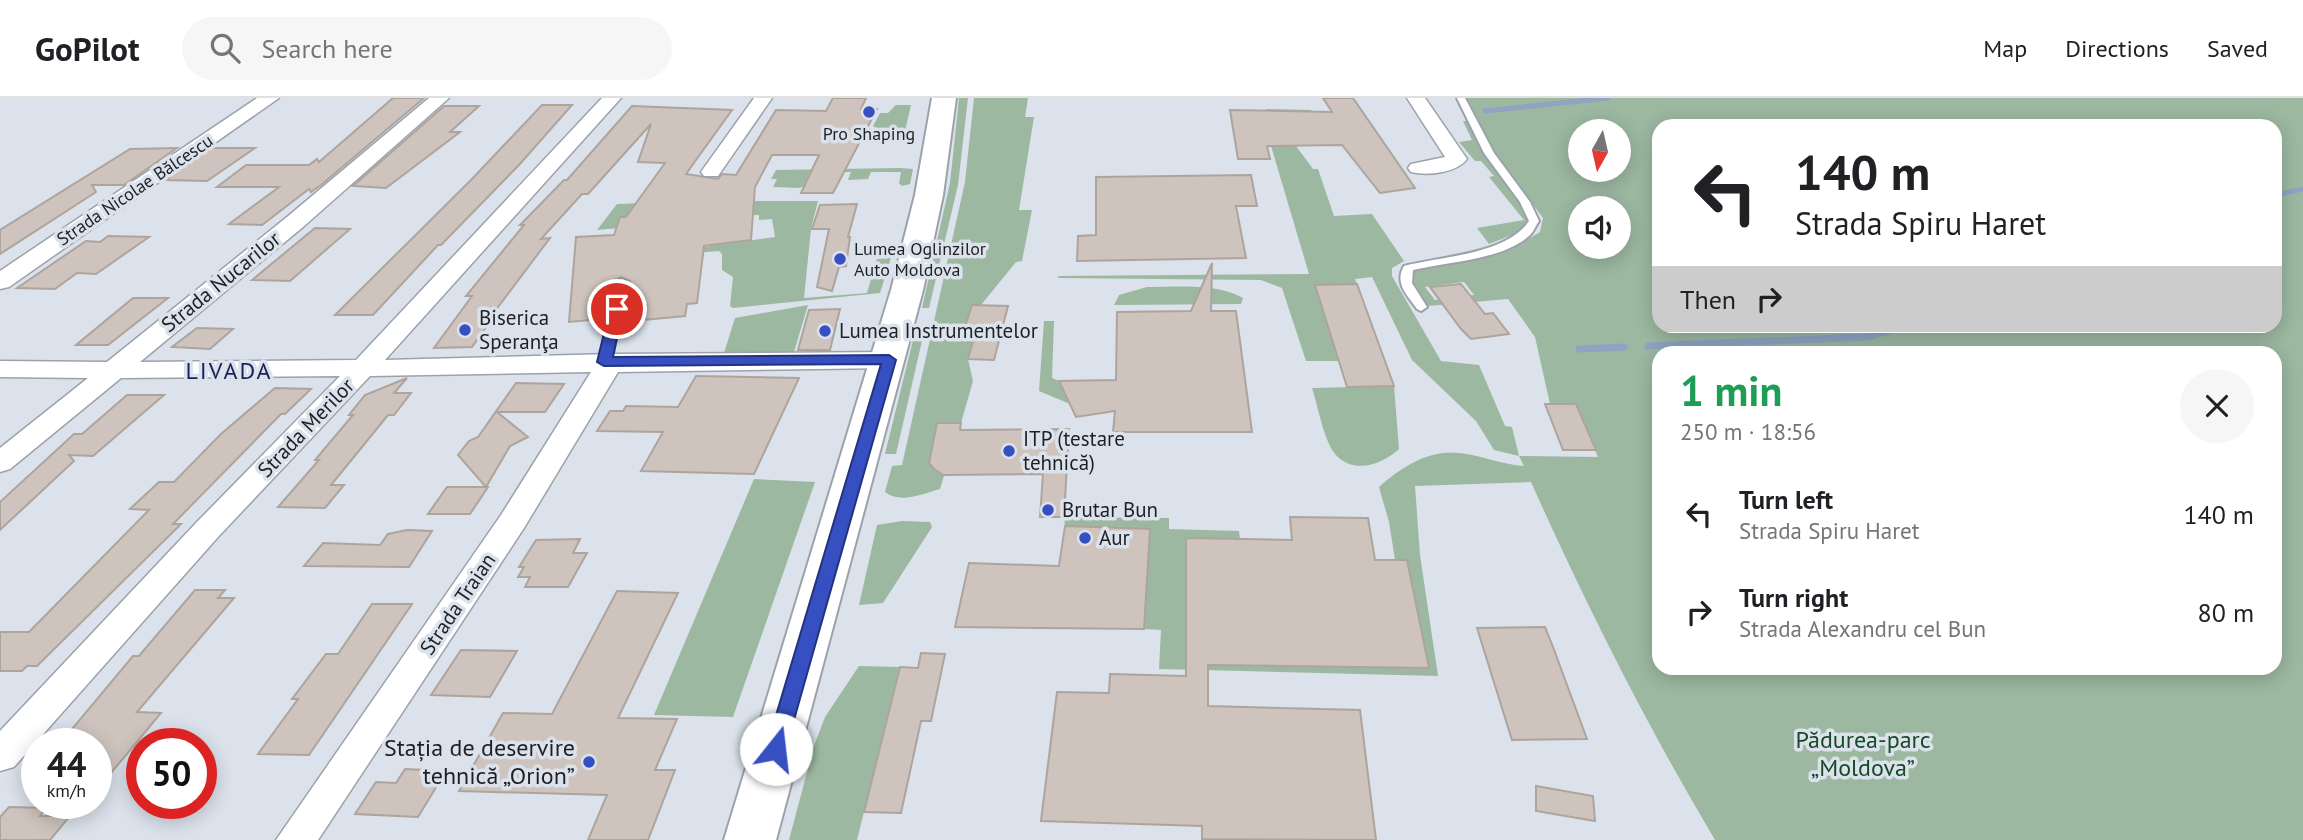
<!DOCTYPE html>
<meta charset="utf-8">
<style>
:root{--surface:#fff;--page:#f6f6f6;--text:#202124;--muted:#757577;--line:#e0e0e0}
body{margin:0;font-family:"PT Sans",sans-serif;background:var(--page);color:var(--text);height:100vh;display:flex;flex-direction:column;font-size:26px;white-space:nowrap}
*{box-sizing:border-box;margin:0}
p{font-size:23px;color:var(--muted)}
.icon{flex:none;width:38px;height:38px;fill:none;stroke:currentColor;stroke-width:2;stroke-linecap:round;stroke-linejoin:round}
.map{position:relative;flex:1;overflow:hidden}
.drawer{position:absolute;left:1652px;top:248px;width:630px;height:329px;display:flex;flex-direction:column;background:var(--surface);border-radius:21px;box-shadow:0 4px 18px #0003}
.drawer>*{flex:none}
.top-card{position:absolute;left:1652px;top:21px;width:630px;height:214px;border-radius:21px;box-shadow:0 4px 18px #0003;background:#fff;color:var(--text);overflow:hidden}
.needle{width:46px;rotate:188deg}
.buttons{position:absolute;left:1568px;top:21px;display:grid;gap:14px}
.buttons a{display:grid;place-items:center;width:63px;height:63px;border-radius:50%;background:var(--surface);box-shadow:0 4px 18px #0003;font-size:35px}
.speed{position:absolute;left:21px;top:630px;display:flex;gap:14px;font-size:35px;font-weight:700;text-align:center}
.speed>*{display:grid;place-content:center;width:91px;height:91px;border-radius:50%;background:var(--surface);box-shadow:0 4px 18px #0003;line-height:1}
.speed small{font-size:18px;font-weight:400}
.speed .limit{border:10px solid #d22;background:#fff;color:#111}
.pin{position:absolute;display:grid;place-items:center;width:60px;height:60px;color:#fff;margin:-30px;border:4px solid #fff;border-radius:50%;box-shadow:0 2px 7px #0007}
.me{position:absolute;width:77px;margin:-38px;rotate:16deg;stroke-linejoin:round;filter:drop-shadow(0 0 5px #0008)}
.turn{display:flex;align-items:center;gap:24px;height:147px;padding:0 28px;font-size:32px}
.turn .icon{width:91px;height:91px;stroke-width:2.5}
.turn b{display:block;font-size:49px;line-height:60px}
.then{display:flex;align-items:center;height:66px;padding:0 28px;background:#0003;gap:14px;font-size:26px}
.round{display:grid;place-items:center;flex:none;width:74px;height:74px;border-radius:37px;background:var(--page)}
.summary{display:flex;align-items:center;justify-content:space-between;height:119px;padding:0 28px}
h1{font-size:42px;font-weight:800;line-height:52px;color:#1e9e55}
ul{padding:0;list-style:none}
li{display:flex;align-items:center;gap:21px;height:98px;padding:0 28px}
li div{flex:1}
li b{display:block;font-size:26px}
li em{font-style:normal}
header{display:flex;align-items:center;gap:42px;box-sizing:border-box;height:98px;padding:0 35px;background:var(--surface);border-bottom:2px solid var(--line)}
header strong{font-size:33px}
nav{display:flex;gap:38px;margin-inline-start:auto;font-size:24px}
.search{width:490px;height:63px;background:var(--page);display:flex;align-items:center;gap:18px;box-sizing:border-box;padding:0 24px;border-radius:38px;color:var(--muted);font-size:26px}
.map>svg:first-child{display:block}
.green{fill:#9cb8a1;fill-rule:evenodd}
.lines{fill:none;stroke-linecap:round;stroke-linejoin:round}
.stream-far1{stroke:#8da4c3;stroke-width:5}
.stream{stroke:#8da4c3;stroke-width:7}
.building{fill:#cec4bd;stroke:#ada49d;stroke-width:2}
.lane-casing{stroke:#9ca2ab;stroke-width:4}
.street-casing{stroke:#9ca2ab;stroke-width:3}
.secondary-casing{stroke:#9ca2ab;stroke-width:4}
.lane{fill:#fff;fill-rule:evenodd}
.street{fill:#fff;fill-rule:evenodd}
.secondary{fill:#fff;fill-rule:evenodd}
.route{fill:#364fc1;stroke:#23337d;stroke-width:2}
.poi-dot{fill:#364fc1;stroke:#dbe2eb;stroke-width:2.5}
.labels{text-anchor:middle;stroke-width:7;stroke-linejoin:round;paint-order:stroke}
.far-poi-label{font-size:18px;fill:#1e2124;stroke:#dbe2eb}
.far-street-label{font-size:18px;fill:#1e2124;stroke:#dbe2eb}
.street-label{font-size:21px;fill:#1e2124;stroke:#dbe2eb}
.poi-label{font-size:21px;fill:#1e2124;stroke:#dbe2eb;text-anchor:start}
.quarter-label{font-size:24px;letter-spacing:2px;fill:#16235a;stroke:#dbe2eb}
.near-park-label{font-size:24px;fill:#164a25;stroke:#dbe2eb}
.near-poi-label{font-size:24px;fill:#1e2124;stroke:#dbe2eb;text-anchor:end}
</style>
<header>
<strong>GoPilot</strong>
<div class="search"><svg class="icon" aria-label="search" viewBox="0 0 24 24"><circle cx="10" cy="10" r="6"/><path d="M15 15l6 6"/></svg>Search here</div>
<nav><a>Map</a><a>Directions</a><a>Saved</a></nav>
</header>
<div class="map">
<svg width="2303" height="742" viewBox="0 0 2303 742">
<rect width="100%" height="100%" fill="#dbe2eb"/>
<g class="green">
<polygon points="959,0 968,0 958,87 929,210 922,210 950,85"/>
<path d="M974,0H1028L1025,19H1034L1019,112H1032L1022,163L1016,164L981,207H972L966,229H977L968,261L973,283L961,325H937L930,360L949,361L940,391C922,396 901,406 885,394L892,368L902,367L965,84Z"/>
<path d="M1467,0H2303V742H1715C1646,626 1586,507 1531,384L1415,388L1420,457L1438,578L1159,571L1161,532L1144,531L1150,431L1065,428L1064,419L1169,420V431L1239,433L1240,441H1186V566L1428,570L1407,463L1395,462L1389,424L1379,389C1400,370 1429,351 1459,355C1481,357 1503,367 1524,368L1519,358L1494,352L1476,323L1412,262L1372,179L1355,181L1357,186L1315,187L1339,263H1306L1282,190L1261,182L1059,180L1057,178L1309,176L1271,48L1266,11L1311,12L1321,48H1296L1313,71H1318L1334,118L1372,116L1404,163L1392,170V178L1441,263L1479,267L1505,328L1512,329L1519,358L1598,359L1576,307L1550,306L1535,239L1508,201L1428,208L1416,193L1410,180L1411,175L1417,171L1510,152L1540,134L1543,120L1496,56ZM1659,28H2275V228H1659ZM1580,33H1619V72H1580ZM1580,110H1619V149H1580ZM1464,184L1474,197L1435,202L1425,189ZM1659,256H2275V570H1659Z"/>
<polygon points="896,7 911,7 905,33 881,33 873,28 880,15 888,15"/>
<polygon points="1463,23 1469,23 1488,61 1526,115 1528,122 1517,135 1489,146 1477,130 1524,122 1489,79 1494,78 1481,63 1475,63 1459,44 1472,42"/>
<polygon points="899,70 913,71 910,86 902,88 899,85 901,74 871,74 868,81 848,82 851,74 810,74 804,88 800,90 773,89 777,81 771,81 776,72"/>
<polygon points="695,103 818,103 811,131 804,200 867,195 877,161 891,160 880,195 733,210 730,208 733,179 722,172 722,156 719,153 628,160 775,139 772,121 759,122 759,117 753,117 754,107 651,127 597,132 617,106"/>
<path d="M1147,189C1176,189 1217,185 1243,200L1241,206L1114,207L1119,197Z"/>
<polygon points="808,207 794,254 783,257 723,258 735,220"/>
<polygon points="1044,223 1054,223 1052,280 1059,283 1070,306 1039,293"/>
<polygon points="915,234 924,234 896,356 885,356"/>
<path d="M1394,288L1399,351C1383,366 1354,377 1336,357C1324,344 1318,308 1312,290Z"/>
<polygon points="754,381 815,384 733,619 654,617"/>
<polygon points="902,423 930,424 932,429 883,505 859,507 877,427"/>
<polygon points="859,568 900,569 857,742 789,742 814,648 825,619"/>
</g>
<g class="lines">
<g class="stream-far1">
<polyline points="1485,13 1608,0"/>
<polyline points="2275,97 2303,91"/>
</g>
<g class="stream">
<polyline points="1648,248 1868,239 1895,231"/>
<polyline points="1579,251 1624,249"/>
</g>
</g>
<g class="building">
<polygon points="393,0 424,0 321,87 311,94 309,91 262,127 229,126 279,89 217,89 246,67 309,67 317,61 319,64"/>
<polygon points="833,0 866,0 861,11 877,11 833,95 801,95 819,57 772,57 755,89 751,142 704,148 697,205 687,206 685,218 644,222 646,207 625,209 630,183 621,179 613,183 608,211 602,212 601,221 569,224 576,139 614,137 620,119 626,119 665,65 638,64 651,26 588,96 582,96 541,141 550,140 489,221 492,221 472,249 434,250 472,198 466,198 524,127 520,127 564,82 567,82 632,8 732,12 686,76 718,81 722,76 736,77 776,12 826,13"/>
<polygon points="1323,0 1353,0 1415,90 1380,95 1342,47 1267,48 1270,61 1238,61 1230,12 1332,14"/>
<polygon points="542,7 572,7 519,67 441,147 438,147 373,217 335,217 472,81"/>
<polygon points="444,8 479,8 450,34 460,34 386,90 353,88"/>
<polygon points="177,50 124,87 92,87 96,94 0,156 0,132 130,51"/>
<polygon points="212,50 255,50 207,83 166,82"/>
<polygon points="1251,77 1257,108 1236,108 1246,160 1077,163 1078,138 1096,137 1096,79"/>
<polygon points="857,106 848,139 850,139 846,168 839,169 832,193 817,189 829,131 812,131 820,107"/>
<polygon points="315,130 350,131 290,183 252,182"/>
<polygon points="108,138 149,139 96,176 77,175 55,191 17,190 86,143 100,144"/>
<polygon points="1212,165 1211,213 1236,213 1252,334 1113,334 1115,313 1076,319 1059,283 1116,282 1117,214 1191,213"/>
<polygon points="1357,186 1394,288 1347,289 1315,187"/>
<polygon points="1461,186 1485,216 1493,215 1509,236 1471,241 1461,231 1430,189"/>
<polygon points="133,200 168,200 108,247 76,247"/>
<polygon points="972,207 1008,208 994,262 968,261 977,229 965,229"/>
<polygon points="840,211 830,252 798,252 809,212"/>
<polygon points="197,230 233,231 210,251 172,249"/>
<polygon points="696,278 799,280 754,376 641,373 663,334 597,333 610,313 623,313 626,308 678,309"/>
<polygon points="407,280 394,295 411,295 394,317 388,317 331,387 344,387 325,410 278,409 319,362 315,362 353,317 349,317 365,297"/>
<polygon points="516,285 564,286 545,314 497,314 528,339 510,348 486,389 488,389 470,416 428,416 447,389 486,389 458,357 469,343 478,339"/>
<polygon points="275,290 311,291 285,316 281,316 173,426 181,426 37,568 27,568 22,573 0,573 0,534 29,534 149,412 130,411 159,384 174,384 221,336"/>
<polygon points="127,297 164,297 93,358 69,357 74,363 0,432 0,404 74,336 82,336"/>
<polygon points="1545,306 1576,306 1596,352 1563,352"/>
<polygon points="937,325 961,325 960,332 1069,331 1064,419 1040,419 1043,376 943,377 934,371 929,365"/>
<polygon points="1290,419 1368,420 1375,462 1407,462 1429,570 1208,567 1208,608 1360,612 1376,742 1202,741 1202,728 1041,723 1057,594 1109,595 1110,576 1186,578 1186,440 1292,442"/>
<polygon points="1065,428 1150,431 1144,531 955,529 969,465 1059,468"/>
<polygon points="407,432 432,433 409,469 304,468 323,445 380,447 388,436"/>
<polygon points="580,441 573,455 587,455 568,489 525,489 530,479 518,479 524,469 519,469 536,442"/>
<polygon points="195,492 225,492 218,500 234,500 137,614 161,615 111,675 96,675 96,646 64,646 73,636 67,637 133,558 139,558"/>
<polygon points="617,493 678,495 618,620 677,621 655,672 675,672 648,742 588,742 607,697 459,693 503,615 552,616"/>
<polygon points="372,506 412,506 309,657 258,656 298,601 292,601 326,556 338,556"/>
<polygon points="1545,529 1553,549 1587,641 1512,642 1477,530"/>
<polygon points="461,552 517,553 490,599 431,597"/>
<polygon points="921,555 945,556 931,623 921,623 901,715 864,714 900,569 918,570"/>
<polygon points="405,671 446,673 418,719 355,716 376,684 396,685"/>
<polygon points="1536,688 1593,698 1595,723 1536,713"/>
<polygon points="9,709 46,710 40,718 70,718 50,742 0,742 0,719"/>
</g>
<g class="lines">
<g class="lane-casing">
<g id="lane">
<path d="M1457,0H1465L1494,55L1530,104L1539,123C1536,127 1534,133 1530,137C1504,162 1446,164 1413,172L1412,185L1427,209L1421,213L1417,211C1407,197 1394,185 1404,168C1441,158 1506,157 1529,123L1520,104L1484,55Z"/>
<polygon points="622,181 628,184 611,264 605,268 599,264 616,184"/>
</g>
</g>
<g class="street-casing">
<g id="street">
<polygon points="257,0 279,0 9,189 0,191 0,173"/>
<polygon points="429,0 449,0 303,129 140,264 356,262 602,0 621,0 385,262 611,256 889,254 898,256 902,262 898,268 889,270 618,274 524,430 318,742 276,742 501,417 591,274 370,278 218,439 14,669 0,673 0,633 196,425 340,278 121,280 10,371 0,374 0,350 88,280 0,279 0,263 107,264 287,119"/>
<polygon points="754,0 772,0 718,78 704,78 701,74"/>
<path d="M1407,0H1425L1467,61C1457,75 1427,78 1411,74L1408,70L1411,66L1445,59Z"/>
</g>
</g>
<g class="secondary-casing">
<polygon id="secondary" points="932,0 956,0 943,97 923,192 776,742 724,742 891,192 915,97"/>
</g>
<use href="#lane" class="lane"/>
<use href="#street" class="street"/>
<use href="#secondary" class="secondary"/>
</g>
<polygon class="route" points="617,207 623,211 613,259 889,257 896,262 784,657 776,659 769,657 766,651 881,266 604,268 597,264 610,211"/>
<g class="poi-dot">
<circle cx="869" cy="14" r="7"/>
<circle cx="840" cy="161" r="7"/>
<circle cx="465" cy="232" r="7"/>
<circle cx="825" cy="233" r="7"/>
<circle cx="1009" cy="353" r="7"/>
<circle cx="1048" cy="412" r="7"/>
<circle cx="1085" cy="440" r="7"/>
<circle cx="589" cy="664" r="7"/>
</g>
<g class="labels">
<g class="far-poi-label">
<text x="869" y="42">Pro Shaping</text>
<text x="854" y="157" text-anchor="start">Lumea Oglinzilor<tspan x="854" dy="21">Auto Moldova</tspan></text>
</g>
<g class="far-street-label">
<text transform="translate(135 92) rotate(-34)" y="6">Strada Nicolae Bălcescu</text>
</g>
<g class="street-label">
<text transform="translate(221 184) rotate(-39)" y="7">Strada Nucarilor</text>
<text transform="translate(306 330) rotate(-46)" y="7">Strada Merilor</text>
<text transform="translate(458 506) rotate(-56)" y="7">Strada Traian</text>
</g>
<g class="poi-label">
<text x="479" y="227">Biserica<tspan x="479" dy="24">Speranţa</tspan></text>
<text x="839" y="240">Lumea Instrumentelor</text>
<text x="1023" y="348">ITP (testare<tspan x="1023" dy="24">tehnică)</tspan></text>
<text x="1062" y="419">Brutar Bun</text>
<text x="1099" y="447">Aur</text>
</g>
<g class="quarter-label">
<text x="229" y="281">LIVADA</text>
</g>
<g class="near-park-label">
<text x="1863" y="650">Pădurea-parc<tspan x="1863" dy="28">„Moldova”</tspan></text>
</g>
<g class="near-poi-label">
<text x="575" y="658">Stația de deservire<tspan x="575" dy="28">tehnică „Orion”</tspan></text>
</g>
</g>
</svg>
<div class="buttons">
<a><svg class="needle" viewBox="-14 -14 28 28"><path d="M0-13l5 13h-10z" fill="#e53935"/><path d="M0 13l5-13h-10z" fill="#757577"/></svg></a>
<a><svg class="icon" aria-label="sound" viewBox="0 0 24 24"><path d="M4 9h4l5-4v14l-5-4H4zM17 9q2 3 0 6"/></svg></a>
</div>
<div class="speed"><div>44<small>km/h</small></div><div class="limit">50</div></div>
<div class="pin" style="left:617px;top:211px;background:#d93025"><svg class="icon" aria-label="arrive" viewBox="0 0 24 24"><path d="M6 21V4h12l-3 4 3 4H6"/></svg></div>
<svg class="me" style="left:776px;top:651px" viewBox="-20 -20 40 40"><circle r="19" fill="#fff"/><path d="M0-13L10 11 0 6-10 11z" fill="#364fc1"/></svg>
<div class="top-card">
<div class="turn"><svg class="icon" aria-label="left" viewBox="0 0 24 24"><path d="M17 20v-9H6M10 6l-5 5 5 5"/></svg><div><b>140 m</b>Strada Spiru Haret</div></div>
<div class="then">Then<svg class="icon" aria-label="right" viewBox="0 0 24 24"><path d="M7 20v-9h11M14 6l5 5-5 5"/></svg></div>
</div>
<section class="drawer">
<div class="summary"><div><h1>1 min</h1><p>250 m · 18:56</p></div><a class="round"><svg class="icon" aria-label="close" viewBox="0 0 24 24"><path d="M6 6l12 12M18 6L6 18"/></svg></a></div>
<ul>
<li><svg class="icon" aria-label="left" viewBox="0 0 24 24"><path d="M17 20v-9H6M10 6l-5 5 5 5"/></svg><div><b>Turn left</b><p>Strada Spiru Haret</p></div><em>140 m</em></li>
<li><svg class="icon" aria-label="right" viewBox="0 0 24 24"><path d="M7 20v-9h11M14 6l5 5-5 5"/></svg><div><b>Turn right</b><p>Strada Alexandru cel Bun</p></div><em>80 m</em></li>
</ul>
</section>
</div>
